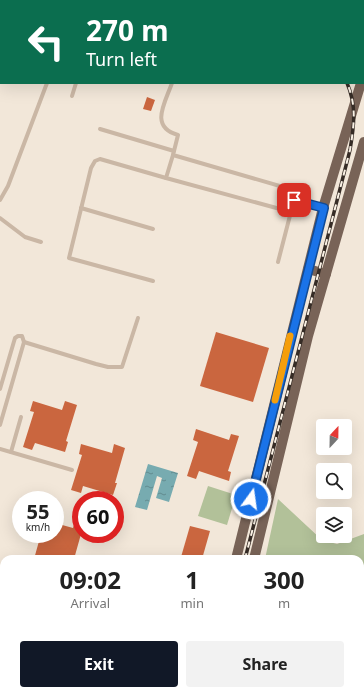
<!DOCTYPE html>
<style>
:root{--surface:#fff;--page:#f2f2f2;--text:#222;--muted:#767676;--accent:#111827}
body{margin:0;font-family:"Noto Sans",sans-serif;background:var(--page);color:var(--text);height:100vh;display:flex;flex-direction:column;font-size:15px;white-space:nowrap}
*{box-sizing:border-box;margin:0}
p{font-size:13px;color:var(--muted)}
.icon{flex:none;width:22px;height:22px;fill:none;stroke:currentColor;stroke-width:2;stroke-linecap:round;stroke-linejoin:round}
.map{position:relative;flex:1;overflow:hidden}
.drawer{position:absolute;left:0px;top:555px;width:364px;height:140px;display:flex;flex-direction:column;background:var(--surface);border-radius:12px 12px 0 0;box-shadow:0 4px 16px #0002}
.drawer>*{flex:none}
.hud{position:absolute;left:0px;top:0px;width:364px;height:84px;box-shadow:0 4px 16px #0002;background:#0b6e4f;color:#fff;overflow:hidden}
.needle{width:26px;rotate:22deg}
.controls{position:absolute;left:316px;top:419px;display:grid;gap:8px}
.controls a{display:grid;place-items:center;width:36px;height:36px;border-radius:4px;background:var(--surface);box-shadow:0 4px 16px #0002;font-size:20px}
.speed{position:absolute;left:12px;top:491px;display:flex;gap:8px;font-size:20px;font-weight:700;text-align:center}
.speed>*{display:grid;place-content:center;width:52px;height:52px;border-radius:50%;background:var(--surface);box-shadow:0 4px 16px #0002;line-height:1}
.speed small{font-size:10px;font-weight:400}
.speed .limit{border:6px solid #d22;background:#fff;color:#111}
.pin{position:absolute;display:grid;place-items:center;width:34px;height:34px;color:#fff;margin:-17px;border-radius:8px;box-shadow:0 2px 6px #0006}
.me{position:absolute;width:44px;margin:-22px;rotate:14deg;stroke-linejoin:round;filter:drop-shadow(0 0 3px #0008)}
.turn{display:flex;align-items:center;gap:14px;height:84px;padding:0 20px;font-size:18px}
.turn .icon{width:52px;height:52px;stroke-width:2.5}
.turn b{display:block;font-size:28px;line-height:34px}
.eta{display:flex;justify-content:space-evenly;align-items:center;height:68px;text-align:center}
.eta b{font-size:24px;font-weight:700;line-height:28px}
.primary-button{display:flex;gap:8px;margin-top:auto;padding:8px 20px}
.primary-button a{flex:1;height:46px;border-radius:4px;background:var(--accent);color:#fff;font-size:16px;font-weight:700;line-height:46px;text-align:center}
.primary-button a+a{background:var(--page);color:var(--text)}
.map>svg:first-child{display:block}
.grass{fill:#b2c199}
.water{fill:url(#water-ripples)}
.building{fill:#ca663f}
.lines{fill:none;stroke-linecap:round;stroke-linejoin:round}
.service{stroke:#cab7a5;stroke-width:4}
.minor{stroke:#cab7a5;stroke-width:8}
.secondary{stroke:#9e8676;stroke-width:10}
.primary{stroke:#786357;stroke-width:10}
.rail-casing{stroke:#362c26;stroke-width:3.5}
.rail{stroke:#faf1e5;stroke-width:2;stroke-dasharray:6;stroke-linecap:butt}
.route-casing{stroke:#114b97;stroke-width:10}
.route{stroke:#1a73e8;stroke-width:7}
.slow{stroke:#f59e0b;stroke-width:7}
</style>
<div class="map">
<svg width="364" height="695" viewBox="0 0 364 695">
<defs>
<pattern id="water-ripples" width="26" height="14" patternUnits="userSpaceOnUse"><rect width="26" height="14" fill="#77abb0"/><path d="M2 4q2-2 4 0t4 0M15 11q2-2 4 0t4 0" fill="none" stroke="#628b8f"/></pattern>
</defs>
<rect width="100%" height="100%" fill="#f2e7d9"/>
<g class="grass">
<polygon points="208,486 236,495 227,525 198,516"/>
<polygon points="278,499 322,540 337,544 364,534 364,640 360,667 360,559 265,559"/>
<polygon points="237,691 357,691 356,695 236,695"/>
</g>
<g class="water">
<polygon points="148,464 178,473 169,502 156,498 162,478 157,476 147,510 135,507"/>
<polygon points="364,634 364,695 356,695 356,691 360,691 360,662"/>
</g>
<g class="building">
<polygon points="147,97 155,100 151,111 143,109"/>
<polygon points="216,332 269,348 253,402 200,386"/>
<polygon points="33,401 62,410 65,401 77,405 66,441 68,442 65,452 35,443 32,450 23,447 34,412 30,411"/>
<polygon points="196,429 229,440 231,434 239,436 228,471 231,472 229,481 199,471 196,479 187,476 198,442 193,440"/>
<polygon points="81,444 112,453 114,444 125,448 115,483 117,483 113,495 83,486 81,493 71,490 82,455 79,454"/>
<polygon points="75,522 81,524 81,534 74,559 34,559 41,534 55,534 55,523 73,528"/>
<polygon points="190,526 210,531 202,559 181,557"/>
</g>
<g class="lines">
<g class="service">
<polyline points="0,43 1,43"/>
<path d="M172,83C165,103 149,127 178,135L173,155L297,191L294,200"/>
<polyline points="72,96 76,83"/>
<polyline points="100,129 174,151"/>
<polyline points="173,155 166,178 291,212"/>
<polyline points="0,200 8,186 47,83"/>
<polyline points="81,208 153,229"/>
<polyline points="0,218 25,237 41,242"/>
<polyline points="278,262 294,200 323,208"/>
<polyline points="153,281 69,258 91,168 95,161 100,159 166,178"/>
<polyline points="24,342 96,364 108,367 122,367 138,318"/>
<polyline points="0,389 15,338 18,336 22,336 24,342 0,425"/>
<polyline points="0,449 72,470"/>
<polyline points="11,452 21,417"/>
<polyline points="0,572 4,573"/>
<polyline points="0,587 4,588"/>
</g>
<g class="minor">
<polyline points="98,695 99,691"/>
<polyline points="143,695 144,691"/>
</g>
<g class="secondary">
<polyline points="0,14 1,14"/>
<polyline points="363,21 364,21"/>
<polyline points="0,27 1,27"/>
<polyline points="363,34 364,34"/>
</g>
<g class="primary">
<polyline points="308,269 326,274"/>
<polyline points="236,559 323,208 361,83"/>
<polyline points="254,559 308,336 364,142"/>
<polyline points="200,695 202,691"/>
<polyline points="219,695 220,691"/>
</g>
<g class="rail-casing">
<g id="rail">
<polyline points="0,18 1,18"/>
<path d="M245,559L350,150C354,126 357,106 347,83"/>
<polyline points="213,695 215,691"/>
</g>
</g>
<use href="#rail" class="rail"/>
</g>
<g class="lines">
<g class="route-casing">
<polyline id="route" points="251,499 324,208 294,200"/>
</g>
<use href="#route" class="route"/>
<polyline class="slow" points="275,400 290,336"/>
</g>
</svg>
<div class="controls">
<a><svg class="needle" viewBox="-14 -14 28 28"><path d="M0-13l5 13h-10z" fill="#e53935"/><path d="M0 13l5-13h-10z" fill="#767676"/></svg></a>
<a><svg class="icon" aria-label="search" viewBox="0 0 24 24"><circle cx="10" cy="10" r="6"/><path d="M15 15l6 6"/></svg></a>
<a><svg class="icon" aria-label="layers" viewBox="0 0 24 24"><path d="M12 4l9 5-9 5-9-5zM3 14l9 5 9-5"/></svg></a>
</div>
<div class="speed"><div>55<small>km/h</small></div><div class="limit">60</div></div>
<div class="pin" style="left:294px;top:200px;background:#d93025"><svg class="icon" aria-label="arrive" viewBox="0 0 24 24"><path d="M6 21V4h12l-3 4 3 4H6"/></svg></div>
<svg class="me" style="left:251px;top:499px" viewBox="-20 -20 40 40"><circle r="17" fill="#1a73e8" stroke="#fff" stroke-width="3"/><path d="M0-11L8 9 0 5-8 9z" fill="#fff"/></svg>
<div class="hud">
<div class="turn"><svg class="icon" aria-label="left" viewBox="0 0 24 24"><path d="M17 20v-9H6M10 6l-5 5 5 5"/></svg><div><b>270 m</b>Turn left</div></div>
</div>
<section class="drawer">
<div class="eta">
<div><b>09:02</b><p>Arrival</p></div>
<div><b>1</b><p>min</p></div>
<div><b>300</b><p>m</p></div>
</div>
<div class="primary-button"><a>Exit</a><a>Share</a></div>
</section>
</div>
